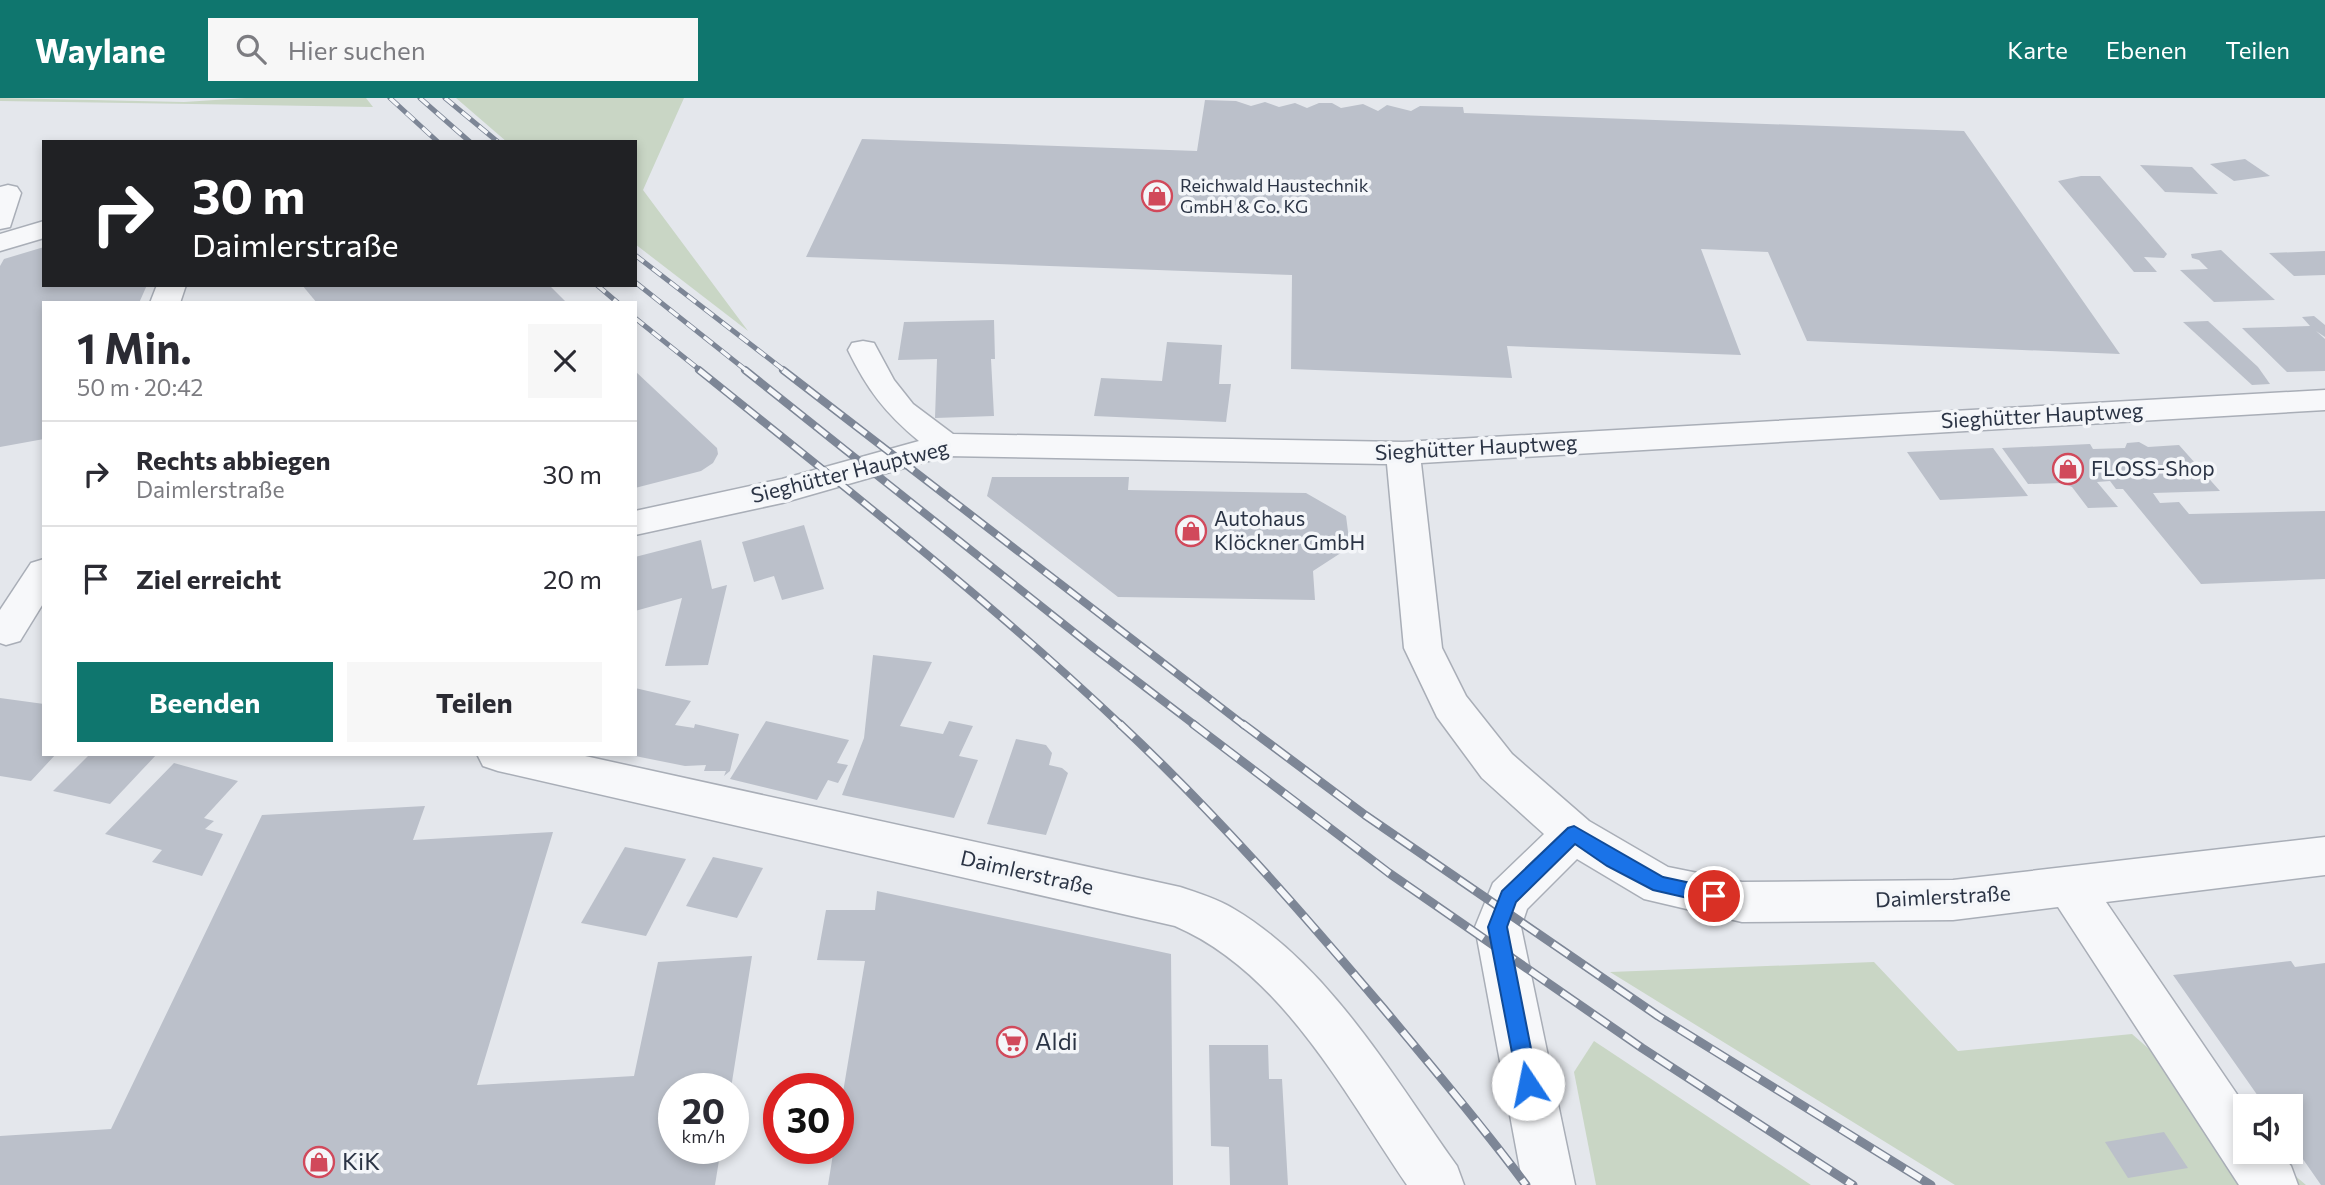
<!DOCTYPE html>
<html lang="de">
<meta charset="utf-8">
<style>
:root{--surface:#fff;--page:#f7f7f7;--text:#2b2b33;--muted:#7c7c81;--line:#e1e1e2;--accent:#0f766e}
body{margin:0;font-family:Commissioner,sans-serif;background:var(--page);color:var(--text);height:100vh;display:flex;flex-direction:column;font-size:26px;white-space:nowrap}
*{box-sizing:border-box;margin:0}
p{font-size:23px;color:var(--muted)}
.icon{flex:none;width:38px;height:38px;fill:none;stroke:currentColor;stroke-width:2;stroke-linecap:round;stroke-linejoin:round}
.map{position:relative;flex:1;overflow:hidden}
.sheet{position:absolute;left:42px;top:203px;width:595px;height:455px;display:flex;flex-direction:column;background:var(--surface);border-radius:0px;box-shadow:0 4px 10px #0003}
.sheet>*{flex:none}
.banner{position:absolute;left:42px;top:42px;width:595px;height:147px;border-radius:0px;box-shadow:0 4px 10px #0003;background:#202124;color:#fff;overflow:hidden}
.buttons{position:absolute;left:2233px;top:996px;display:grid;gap:14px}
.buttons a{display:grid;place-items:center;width:70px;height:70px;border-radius:0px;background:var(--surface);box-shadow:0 4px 10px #0003;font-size:35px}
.speed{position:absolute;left:658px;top:975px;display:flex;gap:14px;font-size:35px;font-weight:700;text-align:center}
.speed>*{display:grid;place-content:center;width:91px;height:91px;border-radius:50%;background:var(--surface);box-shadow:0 4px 10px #0003;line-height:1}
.speed small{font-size:18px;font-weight:400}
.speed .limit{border:10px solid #d22;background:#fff;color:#111}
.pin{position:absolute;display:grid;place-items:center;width:60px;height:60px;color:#fff;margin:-30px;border:4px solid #fff;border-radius:50%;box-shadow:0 2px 7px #0007}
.me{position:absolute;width:77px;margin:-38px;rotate:349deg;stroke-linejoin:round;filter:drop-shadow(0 0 5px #0008)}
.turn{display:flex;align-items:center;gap:24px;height:147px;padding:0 35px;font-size:32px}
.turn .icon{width:91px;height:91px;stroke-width:2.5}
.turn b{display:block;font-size:49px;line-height:60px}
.round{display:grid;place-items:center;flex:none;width:74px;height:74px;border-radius:0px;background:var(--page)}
.headline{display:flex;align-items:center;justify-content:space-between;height:119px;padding:0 35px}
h1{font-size:42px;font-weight:700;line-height:52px}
.action{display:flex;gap:14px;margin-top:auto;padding:14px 35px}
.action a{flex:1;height:80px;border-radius:0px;background:var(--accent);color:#fff;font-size:28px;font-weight:700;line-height:80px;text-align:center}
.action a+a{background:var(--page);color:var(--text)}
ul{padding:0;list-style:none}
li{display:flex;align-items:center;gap:21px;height:105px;padding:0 35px;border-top:2px solid var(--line)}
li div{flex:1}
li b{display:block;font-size:26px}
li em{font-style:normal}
header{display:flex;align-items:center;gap:42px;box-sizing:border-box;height:98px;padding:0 35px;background:var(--accent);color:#fff}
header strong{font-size:33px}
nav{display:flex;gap:38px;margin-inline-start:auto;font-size:24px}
.search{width:490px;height:63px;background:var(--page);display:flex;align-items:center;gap:18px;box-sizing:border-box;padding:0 24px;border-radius:0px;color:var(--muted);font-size:26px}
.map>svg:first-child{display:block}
.green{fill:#c9d6c5}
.building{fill:#bbc0ca}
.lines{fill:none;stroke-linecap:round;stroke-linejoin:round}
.minor-casing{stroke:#a9aeb7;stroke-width:3}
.minor{fill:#f7f8fa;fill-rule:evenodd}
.rail-far2-casing{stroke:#7d8696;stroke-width:5}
.rail-far1-casing{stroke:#7d8696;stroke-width:8}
.rail-casing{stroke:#7d8696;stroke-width:9}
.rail-far2{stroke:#f4f6f9;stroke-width:3.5;stroke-dasharray:11;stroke-linecap:butt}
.rail-far1{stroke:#f4f6f9;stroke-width:5;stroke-dasharray:15;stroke-linecap:butt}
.rail{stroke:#f4f6f9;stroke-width:6;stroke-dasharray:19;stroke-linecap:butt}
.route{fill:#1a73e8;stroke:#114b97;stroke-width:2}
.labels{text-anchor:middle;stroke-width:7;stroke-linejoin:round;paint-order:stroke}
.far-poi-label{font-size:18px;fill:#2b3445;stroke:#f4f6f9;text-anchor:start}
.street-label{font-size:21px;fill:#2b3445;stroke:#f4f6f9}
.poi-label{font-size:21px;fill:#2b3445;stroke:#f4f6f9;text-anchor:start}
.near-poi-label{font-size:24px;fill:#2b3445;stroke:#f4f6f9;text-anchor:start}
</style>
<header>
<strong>Waylane</strong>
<div class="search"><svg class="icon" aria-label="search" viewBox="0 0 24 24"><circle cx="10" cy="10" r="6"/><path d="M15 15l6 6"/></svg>Hier suchen</div>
<nav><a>Karte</a><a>Ebenen</a><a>Teilen</a></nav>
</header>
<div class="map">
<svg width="2325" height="1087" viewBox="0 0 2325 1087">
<rect width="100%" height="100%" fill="#e4e7ec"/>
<g class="green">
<polygon points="0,0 184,4 246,0 366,0 373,9 0,3"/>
<polygon points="456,0 684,0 643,92 748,233 635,146 635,44 507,44"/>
<polygon points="1874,864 1958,953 2132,936 2245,1035 2245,1054 2267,1054 2306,1087 1955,1087 1610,874"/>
<polygon points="1594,943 1811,1087 1596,1087 1574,974"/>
</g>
<g class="building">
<polygon points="1205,2 1236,3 1251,8 1265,4 1279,9 1295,5 1307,10 1319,5 1332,5 1341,10 1363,6 1378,13 1387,7 1411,13 1420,8 1463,9 1464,15 1964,33 2120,256 1807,243 1768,154 1701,151 1741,257 1507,248 1512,280 1291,271 1292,177 806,159 862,41 1197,53"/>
<polygon points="2245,61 2270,78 2234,83 2210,66"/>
<polygon points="2140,67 2192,69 2218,96 2165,94"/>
<polygon points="2081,78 2100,78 2167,156 2164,160 2144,159 2157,174 2134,174 2058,83"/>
<polygon points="44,149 44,187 147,187 139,205 44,205 44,341 0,349 0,168 4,161"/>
<polygon points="2221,152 2239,169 2275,202 2214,204 2180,172 2208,171 2199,162 2192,160 2191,156"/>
<polygon points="2325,153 2325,177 2294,178 2269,155"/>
<polygon points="302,187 549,187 567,205 317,205"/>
<polygon points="2314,218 2325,227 2325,239 2316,233 2325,241 2325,273 2287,274 2242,230 2310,228 2302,219"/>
<polygon points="994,222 995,261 991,261 994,318 935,320 937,261 898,262 904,224"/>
<polygon points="2208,223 2258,269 2270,286 2252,287 2183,224"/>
<polygon points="1167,244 1222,247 1219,286 1231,286 1226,324 1094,318 1101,280 1162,283"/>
<polygon points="635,273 717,350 718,356 713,365 701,373 635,390"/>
<polygon points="2139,344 2148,349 2179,347 2220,393 2153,395 2160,405 2179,404 2189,416 2325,413 2325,481 2201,486 2123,391 2116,391 2110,383 2097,384 2118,409 2088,410 2072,389 2063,385 2028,386 2002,350 2090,346 2093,351 2125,350 2127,345"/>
<polygon points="1993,350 2028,398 1940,402 1907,354"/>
<polygon points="992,379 1129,379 1128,392 1306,395 1346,418 1350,449 1313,473 1315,502 1118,499 987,398"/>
<polygon points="804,427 824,491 782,502 774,478 754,484 742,444"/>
<polygon points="701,442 712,491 727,487 708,567 665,568 682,500 635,513 635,459"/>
<polygon points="873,557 932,564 900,628 943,636 949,623 973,628 959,658 978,662 954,720 842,697 864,640"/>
<polygon points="635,590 691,603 675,627 694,630 695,626 739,636 730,673 724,678 726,673 704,673 706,667 685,668 635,658"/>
<polygon points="0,600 44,606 44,656 56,656 31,683 0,678"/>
<polygon points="766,623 849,642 837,665 848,667 838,685 828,682 817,702 730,681"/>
<polygon points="1016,641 1046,647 1052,655 1049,667 1062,670 1068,675 1046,737 987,726"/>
<polygon points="90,656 157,656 110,706 53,693"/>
<polygon points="174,665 238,683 204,720 214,723 205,731 223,736 202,778 152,764 162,752 105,736"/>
<polygon points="425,708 413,742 553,734 477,987 634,978 658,864 752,858 731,990 674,990 674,1050 721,1050 715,1087 0,1087 0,1038 111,1031 262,717"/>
<polygon points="625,749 686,761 646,838 581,825"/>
<polygon points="713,759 763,770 737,820 686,808"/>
<polygon points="877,793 1171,856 1173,1087 828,1087 834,1050 838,1050 838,1024 865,863 817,862 826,812 875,812"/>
<polygon points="2291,863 2295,869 2325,865 2325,1087 2321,1087 2291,1044 2291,1008 2265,1008 2173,877"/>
<polygon points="1209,947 1268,947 1269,981 1282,981 1288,1087 1230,1087 1229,1049 1211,1048"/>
<polygon points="2164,1034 2188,1070 2128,1080 2105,1044"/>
</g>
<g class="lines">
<g class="minor-casing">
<g id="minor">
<polygon points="8,87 17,89 21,95 10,129 0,131 0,89"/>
<polygon points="44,123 44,140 0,153 0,136"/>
<polygon points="157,187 186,187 180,205 150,205"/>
<path d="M863,243L874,245L894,282L913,306L953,336L1403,344L2325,292V312L1421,365L1442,550L1466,598L1512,656L1589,723L1668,769L1742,784L1953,782L2325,739V777L2106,804L2245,1008V1054H2279L2291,1068L2298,1087H2239L2058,809L1953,822L1742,824L1644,801L1577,761L1527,811L1521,829L1575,1087H1523L1475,829L1493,785L1544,736L1482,680L1437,619L1404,550L1387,366L946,358L782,405L635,437V413L782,381L919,343C885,315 867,291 848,252L852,245Z"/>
<polygon points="44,461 44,504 20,543 6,547 0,545 0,512 31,465"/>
<path d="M477,656H576L1180,789C1198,795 1218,801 1234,811C1330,868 1393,979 1457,1068L1464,1087H1407C1344,995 1282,874 1175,828L498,673L483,668Z"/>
</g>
</g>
<use href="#minor" class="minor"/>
<g class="rail-far2-casing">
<g id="rail-far2">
<polyline points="390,0 438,44"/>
<polyline points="420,0 470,44"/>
<polyline points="445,0 498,44"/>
<polyline points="635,157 785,273"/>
<polyline points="635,184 747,273"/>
<polyline points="597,187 618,205"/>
<polyline points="635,220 701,273"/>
</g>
</g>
<g class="rail-far1-casing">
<g id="rail-far1">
<path d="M699,272C843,388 988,501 1122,628"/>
<polyline points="745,272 1095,551 1196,628"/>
<polyline points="783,272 1245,628"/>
</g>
</g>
<g class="rail-casing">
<g id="rail">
<path d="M1120,626C1216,716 1298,810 1383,910C1431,968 1481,1026 1526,1087"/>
<polyline points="1193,626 1389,775 1642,950 1853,1087"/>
<polyline points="1243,626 1365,717 1658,918 1931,1087"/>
</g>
</g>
<use href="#rail-far2" class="rail-far2"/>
<use href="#rail-far1" class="rail-far1"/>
<use href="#rail" class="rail"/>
</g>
<polygon class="route" points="1574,728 1663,779 1714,790 1721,792 1724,798 1721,804 1714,806 1653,792 1607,768 1575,746 1516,804 1507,829 1538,986 1535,993 1528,996 1521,993 1518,986 1488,829 1502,793 1568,730"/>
<defs>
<g id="shop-ring" transform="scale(1.575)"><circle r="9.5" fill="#f4f6f9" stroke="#d1495b" stroke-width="1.5"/><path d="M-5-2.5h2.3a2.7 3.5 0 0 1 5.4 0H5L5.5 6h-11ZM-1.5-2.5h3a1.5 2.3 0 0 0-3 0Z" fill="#d1495b"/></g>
<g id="supermarket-ring" transform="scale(1.575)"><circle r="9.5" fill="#f4f6f9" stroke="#d1495b" stroke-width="1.5"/><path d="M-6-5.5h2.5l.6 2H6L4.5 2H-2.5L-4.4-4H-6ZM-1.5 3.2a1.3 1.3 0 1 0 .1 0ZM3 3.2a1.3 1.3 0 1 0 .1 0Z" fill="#d1495b"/></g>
</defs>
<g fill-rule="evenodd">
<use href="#shop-ring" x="1157" y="98"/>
<use href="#shop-ring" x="2068" y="371"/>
<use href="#shop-ring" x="1191" y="433"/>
<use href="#supermarket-ring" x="1012" y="944"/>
<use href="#shop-ring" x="319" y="1064"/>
</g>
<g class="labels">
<g class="far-poi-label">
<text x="1180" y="94">Reichwald Haustechnik<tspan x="1180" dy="21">GmbH &amp; Co. KG</tspan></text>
</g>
<g class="street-label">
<text transform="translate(2042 318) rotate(-3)" y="7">Sieghütter Hauptweg</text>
<text transform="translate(1476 350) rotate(-3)" y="7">Sieghütter Hauptweg</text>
<text transform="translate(850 374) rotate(-14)" y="7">Sieghütter Hauptweg</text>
<text transform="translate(1027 775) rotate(13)" y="7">Daimlerstraße</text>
<text transform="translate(1943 799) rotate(-3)" y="7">Daimlerstraße</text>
</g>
<g class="poi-label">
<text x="2091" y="378">FLOSS-Shop</text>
<text x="1214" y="428">Autohaus<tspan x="1214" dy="24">Klöckner GmbH</tspan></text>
</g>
<g class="near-poi-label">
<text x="1035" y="952">Aldi</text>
<text x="342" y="1072">KiK</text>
</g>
</g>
</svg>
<div class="buttons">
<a><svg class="icon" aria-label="sound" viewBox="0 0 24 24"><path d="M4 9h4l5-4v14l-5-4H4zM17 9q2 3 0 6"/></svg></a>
</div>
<div class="speed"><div>20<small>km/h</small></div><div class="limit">30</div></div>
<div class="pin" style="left:1714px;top:798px;background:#d93025"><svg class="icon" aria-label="arrive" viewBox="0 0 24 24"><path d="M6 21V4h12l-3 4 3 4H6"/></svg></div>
<svg class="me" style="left:1528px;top:986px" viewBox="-20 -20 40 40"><circle r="19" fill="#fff"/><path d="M0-13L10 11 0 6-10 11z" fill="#1a73e8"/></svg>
<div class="banner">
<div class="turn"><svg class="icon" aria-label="right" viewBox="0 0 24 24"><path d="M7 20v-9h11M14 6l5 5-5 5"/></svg><div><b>30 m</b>Daimlerstraße</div></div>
</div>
<section class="sheet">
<div class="headline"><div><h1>1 Min.</h1><p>50 m · 20:42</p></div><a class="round"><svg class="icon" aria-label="close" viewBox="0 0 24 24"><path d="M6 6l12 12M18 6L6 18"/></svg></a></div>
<ul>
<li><svg class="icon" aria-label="right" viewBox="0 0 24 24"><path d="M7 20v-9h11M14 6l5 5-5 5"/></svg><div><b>Rechts abbiegen</b><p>Daimlerstraße</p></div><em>30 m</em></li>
<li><svg class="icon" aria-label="arrive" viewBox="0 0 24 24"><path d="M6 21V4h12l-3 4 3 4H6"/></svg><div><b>Ziel erreicht</b></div><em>20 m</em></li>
</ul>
<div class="action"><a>Beenden</a><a>Teilen</a></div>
</section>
</div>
